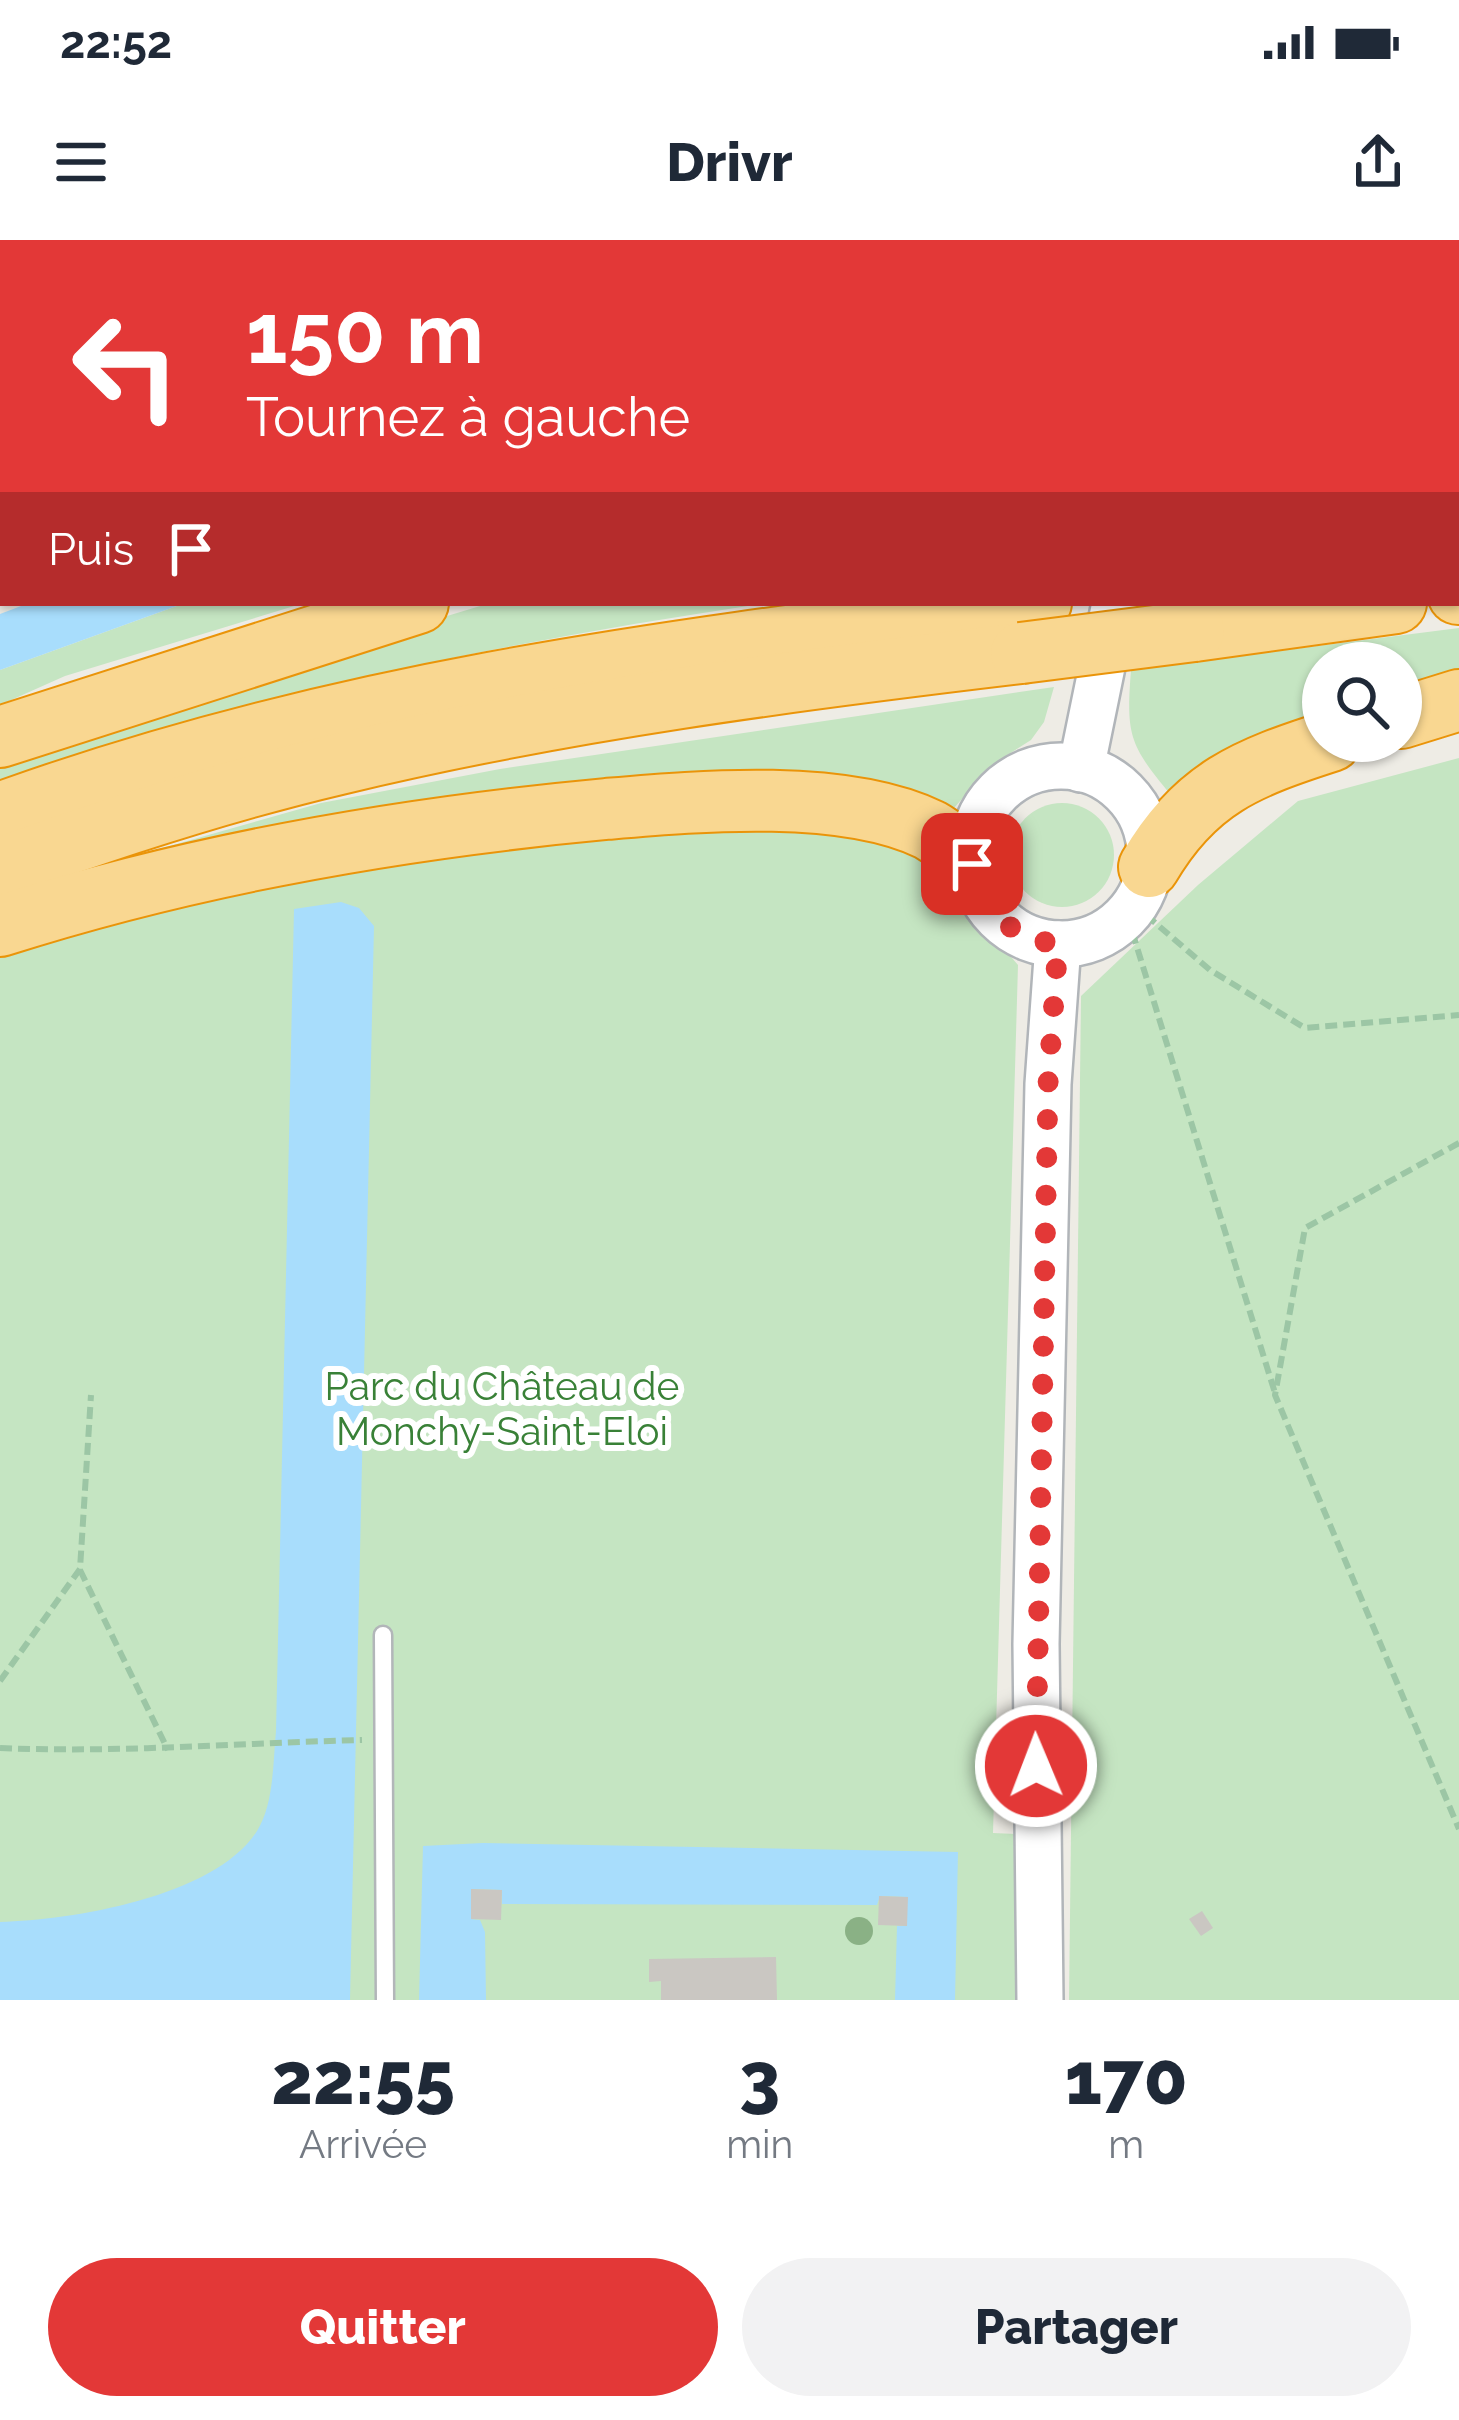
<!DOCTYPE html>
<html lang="fr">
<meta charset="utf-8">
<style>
:root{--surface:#fff;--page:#f2f2f3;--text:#1f2937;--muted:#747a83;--accent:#e33837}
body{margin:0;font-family:Raleway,sans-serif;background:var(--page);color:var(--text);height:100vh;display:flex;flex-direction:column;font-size:45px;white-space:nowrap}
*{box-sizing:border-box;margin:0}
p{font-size:39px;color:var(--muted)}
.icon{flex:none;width:66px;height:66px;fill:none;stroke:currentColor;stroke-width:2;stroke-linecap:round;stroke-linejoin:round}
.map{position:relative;height:1760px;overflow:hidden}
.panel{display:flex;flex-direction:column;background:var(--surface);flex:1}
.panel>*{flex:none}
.banner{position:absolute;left:0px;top:0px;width:1461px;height:366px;box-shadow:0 3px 9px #0004;background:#e33837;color:#fff;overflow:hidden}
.tools{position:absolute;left:1302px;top:402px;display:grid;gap:24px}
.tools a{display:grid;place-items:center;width:120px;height:120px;border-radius:50%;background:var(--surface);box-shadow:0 3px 9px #0004;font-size:60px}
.pin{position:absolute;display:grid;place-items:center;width:102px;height:102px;color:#fff;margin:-51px;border-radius:24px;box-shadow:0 6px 18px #0006}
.me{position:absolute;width:132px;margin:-66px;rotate:359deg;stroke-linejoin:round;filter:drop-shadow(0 0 9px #0008)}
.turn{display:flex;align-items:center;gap:42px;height:252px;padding:0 48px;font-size:54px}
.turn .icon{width:156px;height:156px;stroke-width:2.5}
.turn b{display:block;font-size:84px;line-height:102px}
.then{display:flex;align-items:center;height:114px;padding:0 48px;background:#0003;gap:24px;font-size:45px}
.eta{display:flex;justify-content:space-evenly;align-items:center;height:204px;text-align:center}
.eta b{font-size:72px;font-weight:800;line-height:84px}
.primary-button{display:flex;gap:24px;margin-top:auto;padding:24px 48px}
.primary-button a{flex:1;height:138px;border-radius:72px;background:var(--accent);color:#fff;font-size:48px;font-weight:800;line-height:138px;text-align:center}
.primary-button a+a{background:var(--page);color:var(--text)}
.status{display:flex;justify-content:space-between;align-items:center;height:84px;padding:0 60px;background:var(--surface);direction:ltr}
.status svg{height:33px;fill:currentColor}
header{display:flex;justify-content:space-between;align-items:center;height:156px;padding:0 48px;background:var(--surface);font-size:54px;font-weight:800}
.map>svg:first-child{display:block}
.industrial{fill:#dddbd7}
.green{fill:#c5e5c2}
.water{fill:#a8ddfc}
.building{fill:#cac7c2}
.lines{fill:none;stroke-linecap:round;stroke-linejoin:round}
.lane-casing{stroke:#b2b6b9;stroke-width:21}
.secondary-casing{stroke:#b1b5b9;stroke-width:50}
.highway-casing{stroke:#ea9409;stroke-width:64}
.path{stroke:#9cc6a5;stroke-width:6;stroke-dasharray:12 6;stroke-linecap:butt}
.lane{stroke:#fff;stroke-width:16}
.secondary{stroke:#fff;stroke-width:45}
.highway{stroke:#f9d791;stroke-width:60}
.highway-bridge-casing{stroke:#ea9409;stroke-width:64;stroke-linecap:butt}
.highway-bridge{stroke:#f9d791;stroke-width:60}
.tree{fill:#8ab185}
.route{stroke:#e33837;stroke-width:21;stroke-dasharray:0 37.8}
.labels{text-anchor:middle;stroke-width:12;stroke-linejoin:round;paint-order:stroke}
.park-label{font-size:39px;fill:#398137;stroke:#fff}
</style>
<div class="status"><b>22:52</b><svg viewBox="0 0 49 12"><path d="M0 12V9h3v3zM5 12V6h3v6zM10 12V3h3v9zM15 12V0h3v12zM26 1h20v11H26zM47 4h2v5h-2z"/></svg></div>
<header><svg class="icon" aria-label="menu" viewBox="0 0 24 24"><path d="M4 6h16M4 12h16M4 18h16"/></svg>Drivr<svg class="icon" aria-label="share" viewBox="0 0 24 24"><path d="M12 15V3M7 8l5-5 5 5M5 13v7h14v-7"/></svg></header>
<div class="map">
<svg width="1459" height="1760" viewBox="0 0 1459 1760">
<rect width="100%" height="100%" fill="#eeece5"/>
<polygon class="industrial" points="0,0 529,0 3,3 3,360"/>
<g class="green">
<polygon points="586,0 995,0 585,3"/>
<polygon points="185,363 304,363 65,436 0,465 0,430"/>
<path d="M490,363H767C506,402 248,453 0,543V517L123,474Z"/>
<path d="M1459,388V447L1401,465V423H1323V490L1171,555C1129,505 1126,495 1131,430L1190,417L1255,414Z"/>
<polygon points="1054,447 1044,482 1031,500 992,525 954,568 909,563 0,654 321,563 500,529"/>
<polygon points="1459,518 1459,1760 1069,1760 1081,756 1198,645 1298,561"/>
<circle cx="1062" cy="615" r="52"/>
<polygon points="637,585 776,588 862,599 923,614 1018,725 993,1593 1016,1594 1018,1760 0,1760 0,713 298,637"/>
</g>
<g class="water">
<polygon points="29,363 185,363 0,430 0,374"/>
<path d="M341,662L359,668L374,686L350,1760H0V1682C72,1680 215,1657 257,1591C274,1564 273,1522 276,1491L294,669Z"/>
<polygon points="483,1603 958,1612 955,1760 895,1760 897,1686 907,1686 907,1657 880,1656 877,1665 502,1664 502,1650 472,1649 471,1679 480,1680 485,1692 486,1760 419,1760 423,1606"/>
</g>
<g class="building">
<polygon points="471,1649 502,1650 501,1680 471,1679"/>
<polygon points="879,1656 908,1657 907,1686 878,1685"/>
<polygon points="1202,1671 1213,1688 1201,1696 1189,1679"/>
<polygon points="776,1717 777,1760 661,1760 661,1741 649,1742 649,1719"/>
</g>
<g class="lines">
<g class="lane-casing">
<polyline id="lane" points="383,1395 385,1760"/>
</g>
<g class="secondary-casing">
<g id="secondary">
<polyline points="1230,0 1231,3"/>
<polyline points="1265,0 1274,3"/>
<polyline points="1011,3 1012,0"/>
<polyline points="1375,3 1383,0"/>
<circle cx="1061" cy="615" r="89"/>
<polyline points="1081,529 1115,363"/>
<polyline points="1040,1760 1036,1404 1048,844 1058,704"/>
</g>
</g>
<g class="highway-casing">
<g id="highway">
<polyline points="1458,308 1459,308"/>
<polyline points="1458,354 1459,354"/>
<polyline points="1194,391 1396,363"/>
<polyline points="1401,478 1459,460"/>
<polyline points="0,497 418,363"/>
<path d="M0,573C344,448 681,409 1041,363"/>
<path d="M1149,627C1195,548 1247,528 1331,501"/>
<path d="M0,628C111,588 224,551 339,524C563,470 793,440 1021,413"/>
<path d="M0,686C197,623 401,588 606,569C699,561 844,548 930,590C946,599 959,611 972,624"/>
</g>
</g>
<g class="path">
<polyline points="1127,675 1275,1153"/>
<polyline points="1146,675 1210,730 1305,788 1459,775"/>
<polyline points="1459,903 1305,988 1275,1155 1459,1589"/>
<polyline points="80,1330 168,1510"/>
<polyline points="0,1441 80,1329 91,1155"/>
<path d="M0,1508C121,1513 241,1503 362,1500"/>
</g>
<use href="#lane" class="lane"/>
<use href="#secondary" class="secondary"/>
<use href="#highway" class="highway"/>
<g class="highway-bridge-casing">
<polyline id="highway-bridge" points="1021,413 1194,391"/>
</g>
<use href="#highway-bridge" class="highway-bridge"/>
</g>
<circle class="tree" cx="859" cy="1691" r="14"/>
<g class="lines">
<path class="route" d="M972,624C982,670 1010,698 1058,704L1048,844L1036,1526"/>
</g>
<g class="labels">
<g class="park-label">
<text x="502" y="1160">Parc du Château de<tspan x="502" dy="45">Monchy-Saint-Eloi</tspan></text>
</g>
</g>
</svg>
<div class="tools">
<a><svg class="icon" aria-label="search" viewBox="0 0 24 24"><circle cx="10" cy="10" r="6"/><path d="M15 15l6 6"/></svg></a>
</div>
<div class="pin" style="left:972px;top:624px;background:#d93025"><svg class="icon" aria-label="arrive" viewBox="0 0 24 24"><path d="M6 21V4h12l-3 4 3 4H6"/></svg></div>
<svg class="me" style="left:1036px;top:1526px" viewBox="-20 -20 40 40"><circle r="17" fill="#e33837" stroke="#fff" stroke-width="3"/><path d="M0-11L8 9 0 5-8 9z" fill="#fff"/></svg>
<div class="banner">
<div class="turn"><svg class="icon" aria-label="left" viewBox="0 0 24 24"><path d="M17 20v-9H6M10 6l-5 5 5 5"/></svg><div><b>150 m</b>Tournez à gauche</div></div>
<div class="then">Puis<svg class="icon" aria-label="arrive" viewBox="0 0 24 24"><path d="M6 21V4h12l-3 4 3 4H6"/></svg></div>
</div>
</div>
<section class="panel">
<div class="eta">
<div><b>22:55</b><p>Arrivée</p></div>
<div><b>3</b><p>min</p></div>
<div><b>170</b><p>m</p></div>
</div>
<div class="primary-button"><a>Quitter</a><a>Partager</a></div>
</section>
